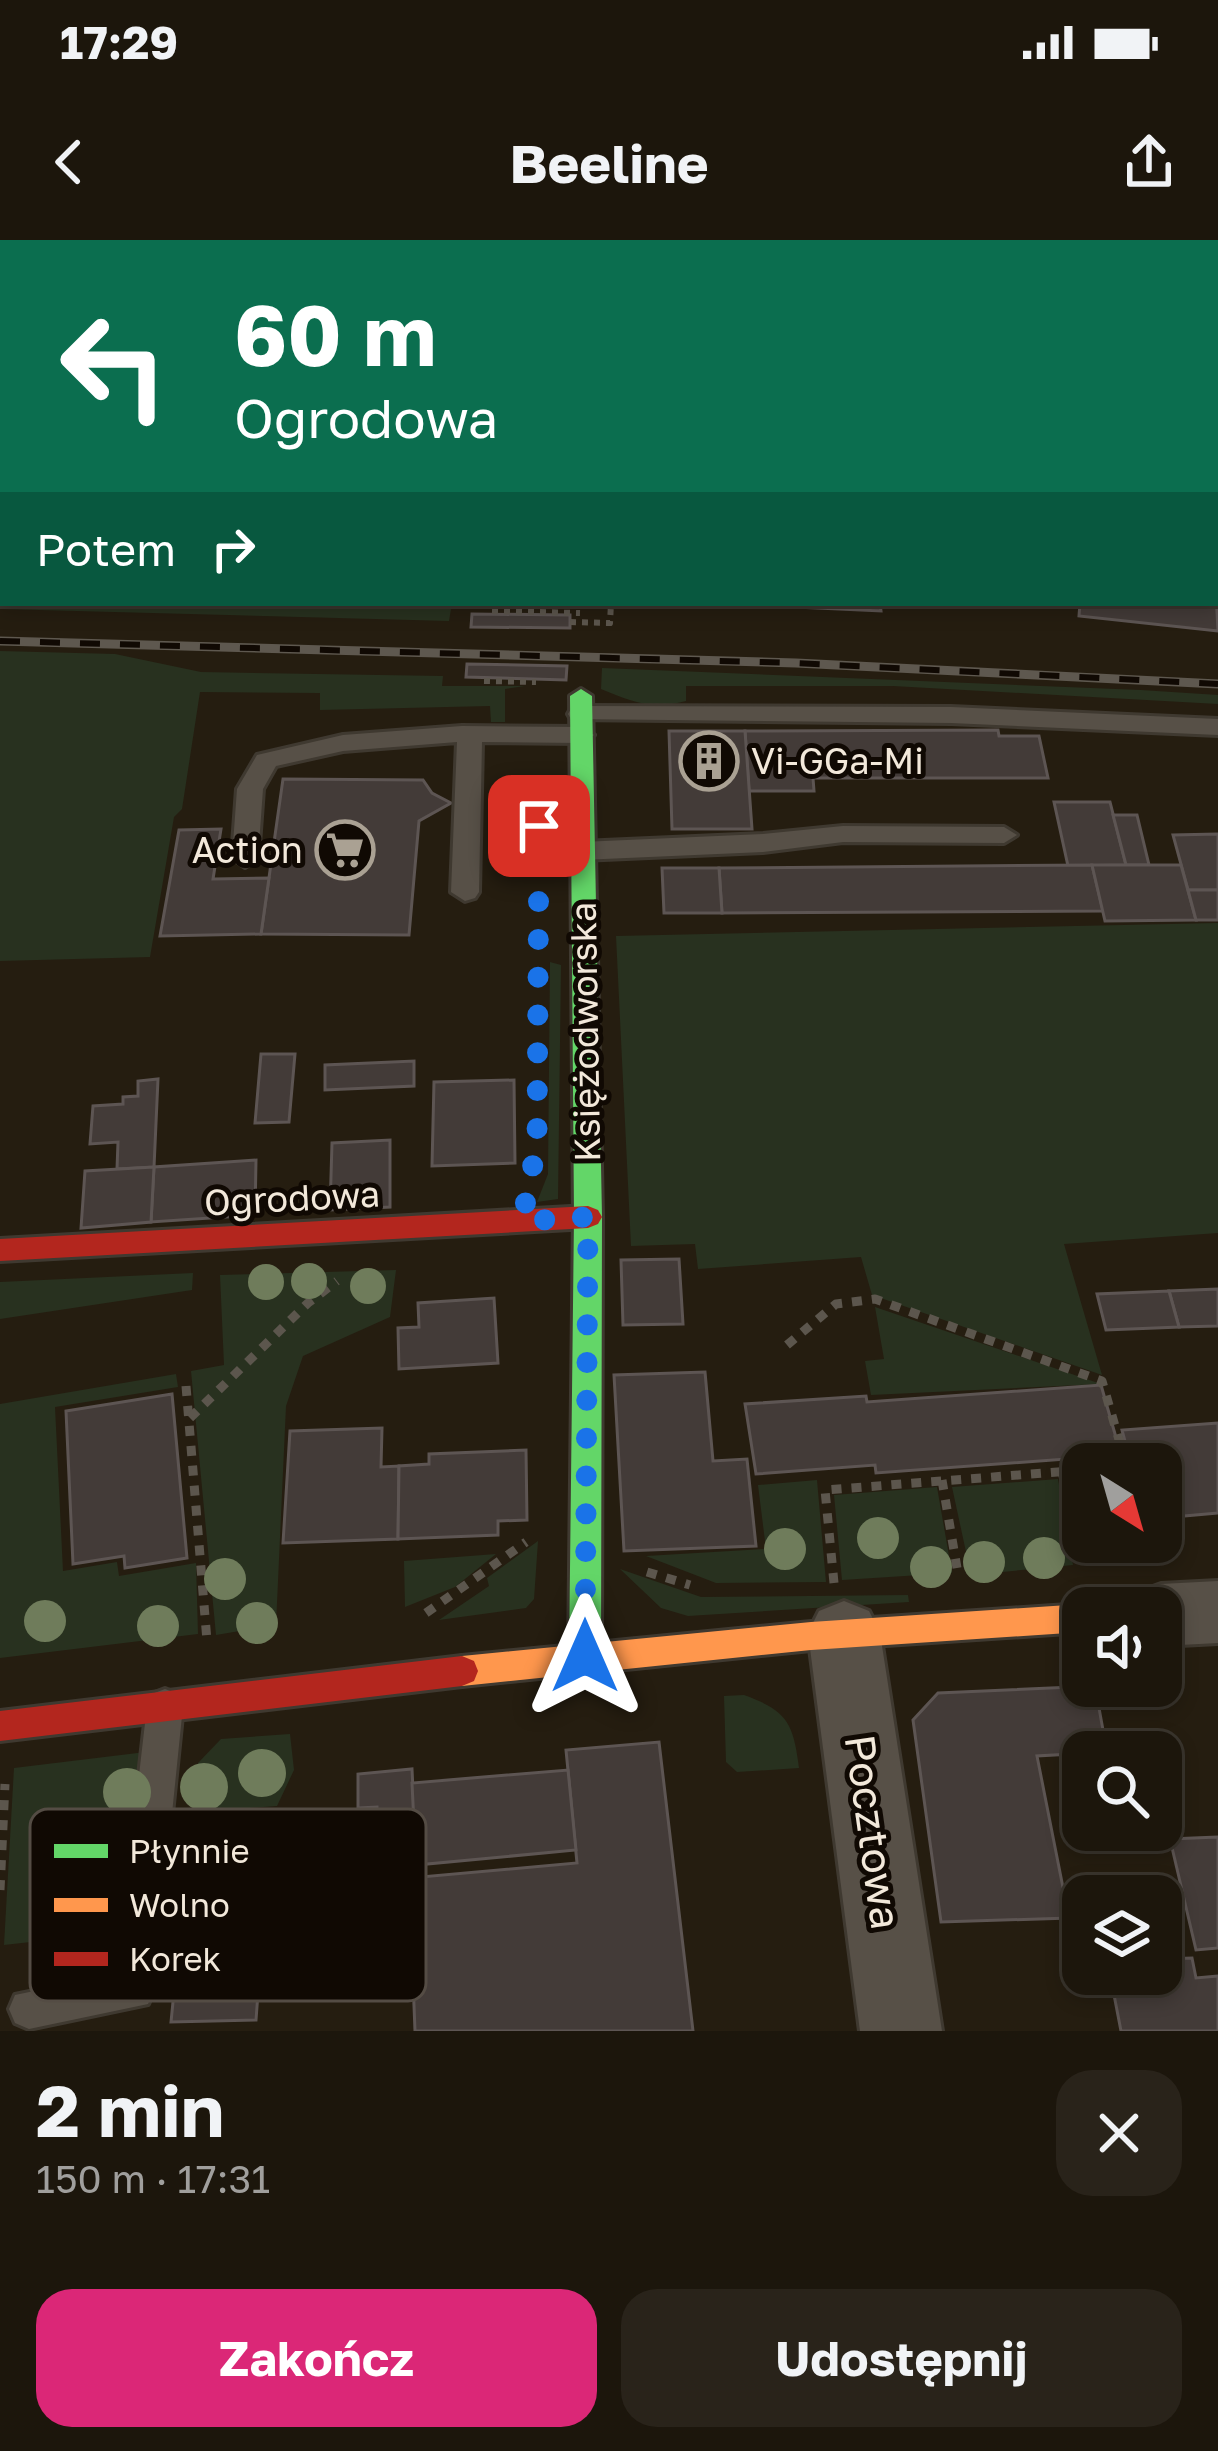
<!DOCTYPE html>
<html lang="pl">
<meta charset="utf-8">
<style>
:root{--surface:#1c160c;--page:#29231a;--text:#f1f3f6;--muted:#a09f9d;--line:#3a352d;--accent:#db2777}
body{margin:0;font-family:"Golos Text",sans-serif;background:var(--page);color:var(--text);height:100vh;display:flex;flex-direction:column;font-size:45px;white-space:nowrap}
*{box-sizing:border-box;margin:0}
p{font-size:39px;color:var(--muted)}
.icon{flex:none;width:66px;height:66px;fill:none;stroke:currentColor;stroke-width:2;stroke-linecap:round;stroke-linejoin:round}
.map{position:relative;height:1791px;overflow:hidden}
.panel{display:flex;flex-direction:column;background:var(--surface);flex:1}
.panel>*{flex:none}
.guide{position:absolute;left:0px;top:0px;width:1218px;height:366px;box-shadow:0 6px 18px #0003,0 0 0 3px var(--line);background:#0b6e4f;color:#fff;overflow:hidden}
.needle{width:78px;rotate:143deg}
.tools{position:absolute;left:1062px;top:1203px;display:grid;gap:24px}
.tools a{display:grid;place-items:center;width:120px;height:120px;border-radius:24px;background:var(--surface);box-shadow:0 6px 18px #0003,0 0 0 3px var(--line);font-size:60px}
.pin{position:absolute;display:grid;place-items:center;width:102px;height:102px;color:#fff;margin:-51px;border-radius:24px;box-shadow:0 6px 18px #0006}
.me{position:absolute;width:132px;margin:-66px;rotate:0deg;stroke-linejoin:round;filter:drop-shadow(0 0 9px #0008)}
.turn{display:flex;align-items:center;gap:42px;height:252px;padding:0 36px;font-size:54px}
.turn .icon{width:156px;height:156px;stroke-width:2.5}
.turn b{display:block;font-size:84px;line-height:102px}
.then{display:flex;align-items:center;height:114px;padding:0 36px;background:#0003;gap:24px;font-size:45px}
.round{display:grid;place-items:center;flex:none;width:126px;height:126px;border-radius:36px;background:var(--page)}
.summary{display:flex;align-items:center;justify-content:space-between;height:204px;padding:0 36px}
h1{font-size:72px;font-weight:700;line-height:90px}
.action{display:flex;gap:24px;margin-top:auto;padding:24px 36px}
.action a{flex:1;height:138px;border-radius:36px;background:var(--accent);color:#fff;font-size:48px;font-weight:700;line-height:138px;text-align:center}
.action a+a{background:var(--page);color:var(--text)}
.status{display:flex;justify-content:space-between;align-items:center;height:84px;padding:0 60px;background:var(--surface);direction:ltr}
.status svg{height:33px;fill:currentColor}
header{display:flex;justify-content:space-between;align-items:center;height:156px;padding:0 36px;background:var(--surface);font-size:54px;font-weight:700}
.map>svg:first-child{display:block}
.green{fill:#28311f}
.building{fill:#433b38;stroke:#5d5553;stroke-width:3}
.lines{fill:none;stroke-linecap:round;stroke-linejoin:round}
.lane-casing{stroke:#3f3930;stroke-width:6}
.street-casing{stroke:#3f3930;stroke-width:6}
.fast-casing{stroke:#3f3930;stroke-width:6}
.slow-casing{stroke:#3f3930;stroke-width:6}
.jam-casing{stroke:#3f3930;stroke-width:6}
.path-far1{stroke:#5c564d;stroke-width:6;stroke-dasharray:6 6;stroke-linecap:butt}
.path{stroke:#5c564d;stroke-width:9;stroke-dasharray:10 10;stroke-linecap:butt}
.lane{fill:#575047;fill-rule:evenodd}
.street{fill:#575047;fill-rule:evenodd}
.fast{fill:#63d668;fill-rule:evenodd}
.slow{fill:#ff974d;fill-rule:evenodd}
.jam{fill:#b3261e;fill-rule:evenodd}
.rail-casing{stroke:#5e584f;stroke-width:9}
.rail{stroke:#100903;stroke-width:6;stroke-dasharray:20;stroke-linecap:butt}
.tree{fill:#6f7c5b}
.route{stroke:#1a73e8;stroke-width:21;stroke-dasharray:0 37.8}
.labels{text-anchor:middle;stroke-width:10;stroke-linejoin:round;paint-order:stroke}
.poi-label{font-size:36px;fill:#f2e8da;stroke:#100903;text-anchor:start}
.street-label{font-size:36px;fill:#f2e8da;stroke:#100903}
.near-street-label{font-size:42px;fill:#f2e8da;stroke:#100903}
.key{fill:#100903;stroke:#544c44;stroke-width:3}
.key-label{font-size:33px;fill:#f2e8da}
</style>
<div class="status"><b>17:29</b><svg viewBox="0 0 49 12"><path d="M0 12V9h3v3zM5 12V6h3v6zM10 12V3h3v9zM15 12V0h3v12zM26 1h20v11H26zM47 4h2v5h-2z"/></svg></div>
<header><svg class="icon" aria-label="back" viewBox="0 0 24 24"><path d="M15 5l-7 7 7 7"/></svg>Beeline<svg class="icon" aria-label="share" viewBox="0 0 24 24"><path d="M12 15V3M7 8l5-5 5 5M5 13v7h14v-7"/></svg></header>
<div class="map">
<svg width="1218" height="1791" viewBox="0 0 1218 1791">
<rect width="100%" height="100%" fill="#251d10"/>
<g class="green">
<polygon points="0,360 452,363 449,381 0,369"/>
<polygon points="0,411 115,414 201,432 443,436 442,446 525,446 505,449 505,482 491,482 490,466 320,470 320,453 200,452 182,569 174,577 150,717 0,721"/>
<path d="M602,428L1141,450L1218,455V464L893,446H686V461C652,470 632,462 601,449Z"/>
<polygon points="1218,683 1218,993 1064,1004 1102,1135 872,1055 861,1017 698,1029 695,1004 631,1006 616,696"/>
<polygon points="550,722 561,725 558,959 537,962 548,934"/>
<polygon points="396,1030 390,1077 303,1116 286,1166 276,1385 216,1395 191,1131 224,1125 220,1035"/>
<polygon points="193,1033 192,1050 0,1079 0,1042"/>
<polygon points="875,1067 1101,1144 871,1155 865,1121 884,1119"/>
<polygon points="176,1134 178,1147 55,1167 63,1331 117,1322 119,1336 196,1323 198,1394 0,1418 0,1164"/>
<polygon points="1058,1239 1073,1325 971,1335 952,1247"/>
<polygon points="817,1240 826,1342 716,1343 646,1316 766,1309 758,1245"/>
<polygon points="937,1247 952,1333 842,1340 834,1255"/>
<polygon points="538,1301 534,1359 526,1368 439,1380 489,1346 487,1338"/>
<polygon points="496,1314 455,1347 405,1367 404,1321"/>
<polygon points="620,1329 701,1357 908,1355 909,1362 688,1376 661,1368"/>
<path d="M744,1455C788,1471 793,1483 799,1528L737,1532L726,1522L724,1456Z"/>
<polygon points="290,1494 294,1530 277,1566 194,1572 198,1523 221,1499"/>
<polygon points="154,1511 128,1691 4,1705 14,1528"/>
</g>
<g class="building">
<polygon points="1215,333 1218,391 1079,376 1080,363 1215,363"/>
<polygon points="711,363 880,363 881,371"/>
<polygon points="472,374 570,375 570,388 471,387"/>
<polygon points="467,424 567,426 566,440 466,437"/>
<polygon points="998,490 999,496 1039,496 1048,538 813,538 814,551 749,551 745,491"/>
<polygon points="669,491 745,491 752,589 672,589"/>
<polygon points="283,539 423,540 432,553 451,563 419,581 409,695 261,694"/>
<polygon points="1054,562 1110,562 1126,625 1068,626"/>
<polygon points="1113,575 1137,575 1149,625 1126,625"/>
<polygon points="221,589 213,639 269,638 261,694 160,696 179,590"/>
<polygon points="1218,594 1218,650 1188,650 1173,595"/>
<polygon points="1092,625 1103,671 722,673 719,628"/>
<polygon points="1092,625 1181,625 1196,680 1105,681"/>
<polygon points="662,628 719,628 722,673 664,673"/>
<polygon points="1188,650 1218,650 1218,680 1196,680"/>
<polygon points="261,814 295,814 289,882 255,883"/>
<polygon points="414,821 414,846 325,850 325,825"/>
<polygon points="158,839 154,927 117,929 118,902 90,904 93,866 123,864 123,857 138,856 138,841"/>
<polygon points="514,840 515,923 432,926 434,842"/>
<polygon points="390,900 390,967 330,970 332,903"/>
<polygon points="256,920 255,975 151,982 154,927"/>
<polygon points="154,927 151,982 81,988 85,931"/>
<polygon points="679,1019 683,1084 623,1085 621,1020"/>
<polygon points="1218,1049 1218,1086 1179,1087 1169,1051"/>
<polygon points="1169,1051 1179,1087 1106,1090 1097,1054"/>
<polygon points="494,1058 498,1123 399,1129 398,1088 419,1087 418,1063"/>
<polygon points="705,1132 713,1221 747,1219 756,1306 624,1311 614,1135"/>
<polygon points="1101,1145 1121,1215 876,1233 875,1225 756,1234 745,1164 866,1156 867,1162"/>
<polygon points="172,1154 187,1318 125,1328 124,1316 73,1324 66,1171"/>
<polygon points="1218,1183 1218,1273 1161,1278 1161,1224 1131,1224 1122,1190"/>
<polygon points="382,1188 381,1227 399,1226 398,1299 283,1303 290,1191"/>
<polygon points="526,1210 527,1280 498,1281 498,1295 398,1299 399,1226 429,1224 429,1214"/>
<polygon points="1095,1446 1107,1512 1037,1516 1069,1678 941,1682 913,1480 938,1453"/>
<polygon points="659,1502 693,1791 415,1791 409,1638 577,1623 566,1510"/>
<polygon points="412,1529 416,1615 379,1618 377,1567 358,1568 358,1534"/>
<polygon points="568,1530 576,1610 416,1625 412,1543"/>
<polygon points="271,1578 256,1780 171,1782 191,1580"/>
<polygon points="1218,1597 1218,1708 1196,1710 1170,1599"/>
<polygon points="1192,1718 1196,1738 1218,1736 1218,1791 1121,1791 1110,1734 1161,1734 1161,1719"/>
</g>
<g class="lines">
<g class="lane-casing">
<g id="lane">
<polygon points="181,0 202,0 179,3"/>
<polygon points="0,2 6,3 3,14 0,14"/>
<polygon points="1218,9 1218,24 1215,25 1215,10"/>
<rect x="1215" y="101" width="3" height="12"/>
<rect x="1215" y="179" width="3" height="12"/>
<rect x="1215" y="306" width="3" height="14"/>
<polygon points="580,466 951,467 1218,479 1218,495 951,483 571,479 568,474 571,469"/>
<polygon points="462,486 581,487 594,495 581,503 482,502 479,652 475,658 465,661 451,652 457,502 343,511 276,526 263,549 258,618 245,627 232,618 237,549 257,515 343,495"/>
<polygon points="843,586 1004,587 1017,595 1004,603 843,602 763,612 581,620 568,611 581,602 763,594"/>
<polygon points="165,1449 178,1454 183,1466 154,1750 148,1764 29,1789 15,1783 9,1769 15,1755 116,1734 147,1466 152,1454"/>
</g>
</g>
<g class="street-casing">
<g id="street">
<rect x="570" y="0" width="38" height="3"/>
<rect x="0" y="273" width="3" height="28"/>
<polygon points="1218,1341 1218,1403 1161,1406 1161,1368 1129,1368 1136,1353 1161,1344"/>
<polygon points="844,1361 869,1371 880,1393 942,1791 860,1791 808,1393 819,1371"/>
</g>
</g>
<g class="fast-casing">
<polygon id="fast" points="581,449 592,456 602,977 601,1416 597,1426 585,1430 573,1426 569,1416 574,977 570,456"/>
</g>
<g class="slow-casing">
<polygon id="slow" points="1083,1364 1094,1368 1083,1368 1083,1392 811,1410 462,1446 450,1441 446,1431 450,1421 462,1416 811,1382"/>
</g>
<g class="jam-casing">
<g id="jam">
<polygon points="588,966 598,970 602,977 598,984 588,988 0,1021 0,999"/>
<polygon points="462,1416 474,1421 478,1431 474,1441 462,1446 0,1501 0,1471"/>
</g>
</g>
<g class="path-far1">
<polyline points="492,371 580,373"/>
<polyline points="570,382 610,383 611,363"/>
<polyline points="484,441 536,442"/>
</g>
<g class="path">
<polyline points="787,1105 836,1064 875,1059 1102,1141 1126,1224"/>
<polyline points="186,1146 207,1401"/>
<polyline points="190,1178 308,1063 337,1041"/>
<polyline points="1062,1231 1081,1319"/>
<polyline points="942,1240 957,1328"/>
<polyline points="647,1332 690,1345"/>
<polyline points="834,1343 825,1250 1083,1230"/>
<polyline points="426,1373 526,1302"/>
<polyline points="0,1650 5,1544"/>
</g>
<use href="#lane" class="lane"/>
<use href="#street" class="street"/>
<use href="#fast" class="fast"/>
<use href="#slow" class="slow"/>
<use href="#jam" class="jam"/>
<g class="rail-casing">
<polyline id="rail" points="0,401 796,423 1218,444"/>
</g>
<use href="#rail" class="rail"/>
</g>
<g class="tree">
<circle cx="309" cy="1041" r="18"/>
<circle cx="266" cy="1042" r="18"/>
<circle cx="368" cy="1046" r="18"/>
<circle cx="878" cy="1298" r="21"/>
<circle cx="785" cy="1309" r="21"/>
<circle cx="1044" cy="1318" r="21"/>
<circle cx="984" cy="1322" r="21"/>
<circle cx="931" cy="1327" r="21"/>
<circle cx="225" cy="1339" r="21"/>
<circle cx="45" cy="1381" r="21"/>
<circle cx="257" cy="1383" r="21"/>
<circle cx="158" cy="1386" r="21"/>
<circle cx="262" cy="1533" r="24"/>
<circle cx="204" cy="1547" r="24"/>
<circle cx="127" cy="1552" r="24"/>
<circle cx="53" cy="1621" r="24"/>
</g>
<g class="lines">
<path class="route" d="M539,586L537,902C534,928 523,956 525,981L588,977L585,1416"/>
</g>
<defs>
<g id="building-ring" transform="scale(3)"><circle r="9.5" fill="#100903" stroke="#aaa193" stroke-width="1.5"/><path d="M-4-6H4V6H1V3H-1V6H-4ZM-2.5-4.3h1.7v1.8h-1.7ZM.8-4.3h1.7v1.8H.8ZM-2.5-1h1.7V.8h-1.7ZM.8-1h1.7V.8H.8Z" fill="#aaa193"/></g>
<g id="supermarket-ring" transform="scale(3)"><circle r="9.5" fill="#100903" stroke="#aaa193" stroke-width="1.5"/><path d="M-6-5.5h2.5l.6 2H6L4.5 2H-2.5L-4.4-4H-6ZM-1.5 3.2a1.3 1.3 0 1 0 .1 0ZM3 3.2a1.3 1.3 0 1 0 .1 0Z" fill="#aaa193"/></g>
</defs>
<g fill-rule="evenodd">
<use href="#building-ring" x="709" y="521"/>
<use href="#supermarket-ring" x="345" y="610"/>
</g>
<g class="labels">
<g class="poi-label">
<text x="751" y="534">Vi-GGa-Mi</text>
<text x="303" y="623" text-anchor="end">Action</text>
</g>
<g class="street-label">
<text transform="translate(585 792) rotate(-91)" y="13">Księżodworska</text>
<text transform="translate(292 958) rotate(-3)" y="13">Ogrodowa</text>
</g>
<g class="near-street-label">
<text transform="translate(873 1592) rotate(82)" y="15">Pocztowa</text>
</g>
</g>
<rect x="30" y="1569" width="396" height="192" rx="18" class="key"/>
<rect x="54" y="1604" width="54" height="14" fill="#63d668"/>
<rect x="54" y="1658" width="54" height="14" fill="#ff974d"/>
<rect x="54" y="1712" width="54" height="14" fill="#b3261e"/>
<g class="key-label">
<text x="129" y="1623">Płynnie</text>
<text x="129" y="1677">Wolno</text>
<text x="129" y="1731">Korek</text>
</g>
</svg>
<div class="tools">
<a><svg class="needle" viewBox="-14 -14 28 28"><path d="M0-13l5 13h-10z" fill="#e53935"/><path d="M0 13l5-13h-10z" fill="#a09f9d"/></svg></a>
<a><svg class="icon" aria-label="sound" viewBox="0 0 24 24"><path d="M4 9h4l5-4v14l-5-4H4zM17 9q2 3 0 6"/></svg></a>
<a><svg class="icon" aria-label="search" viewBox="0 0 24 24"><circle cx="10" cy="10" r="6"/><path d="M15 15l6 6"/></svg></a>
<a><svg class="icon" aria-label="layers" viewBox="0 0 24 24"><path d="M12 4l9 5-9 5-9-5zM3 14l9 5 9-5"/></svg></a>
</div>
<div class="pin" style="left:539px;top:586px;background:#d93025"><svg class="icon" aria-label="arrive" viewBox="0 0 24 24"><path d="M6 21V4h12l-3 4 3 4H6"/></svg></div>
<svg class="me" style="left:585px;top:1416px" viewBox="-20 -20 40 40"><path d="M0-17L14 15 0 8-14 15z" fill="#1a73e8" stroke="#fff" stroke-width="4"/></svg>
<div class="guide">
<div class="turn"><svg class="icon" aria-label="left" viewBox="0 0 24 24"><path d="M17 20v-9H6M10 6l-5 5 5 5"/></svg><div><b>60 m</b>Ogrodowa</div></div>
<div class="then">Potem<svg class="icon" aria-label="right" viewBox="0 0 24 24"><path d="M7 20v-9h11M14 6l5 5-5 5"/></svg></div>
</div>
</div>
<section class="panel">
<div class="summary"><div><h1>2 min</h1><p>150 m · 17:31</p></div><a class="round"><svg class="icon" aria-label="close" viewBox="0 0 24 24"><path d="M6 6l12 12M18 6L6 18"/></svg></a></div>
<div class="action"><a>Zakończ</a><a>Udostępnij</a></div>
</section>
